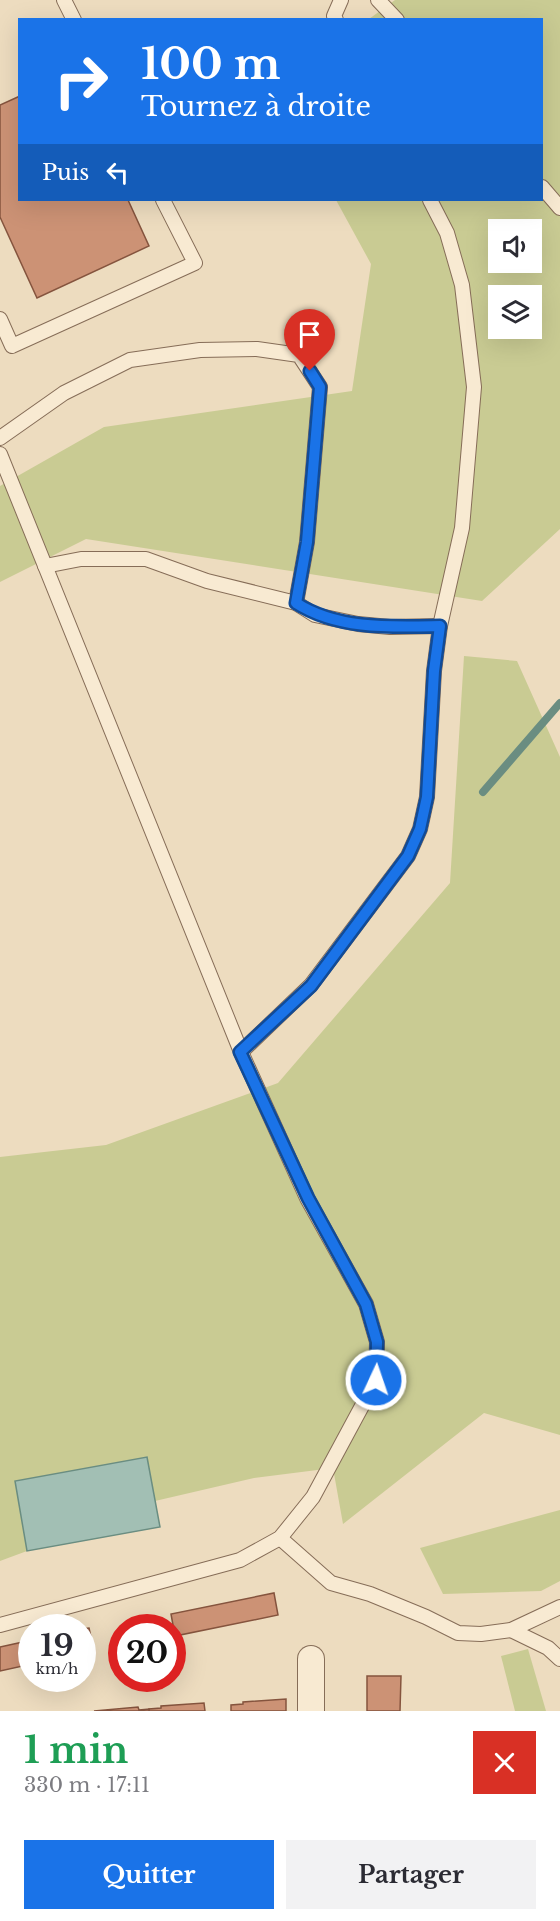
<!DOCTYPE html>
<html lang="fr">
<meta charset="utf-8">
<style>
:root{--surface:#fff;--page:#f2f2f3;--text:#2b2b33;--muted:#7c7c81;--accent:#1a73e8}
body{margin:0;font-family:"Libre Baskerville",serif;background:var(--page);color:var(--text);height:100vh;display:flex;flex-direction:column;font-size:22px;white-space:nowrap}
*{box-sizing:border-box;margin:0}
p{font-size:20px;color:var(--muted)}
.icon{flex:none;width:33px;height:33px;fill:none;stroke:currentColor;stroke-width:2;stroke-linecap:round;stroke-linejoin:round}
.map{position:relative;height:1711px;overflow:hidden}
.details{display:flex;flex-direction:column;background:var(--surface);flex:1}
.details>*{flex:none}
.top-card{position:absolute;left:18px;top:18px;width:525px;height:183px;border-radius:0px;box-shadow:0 6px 24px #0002;background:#1a73e8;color:#fff;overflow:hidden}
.controls{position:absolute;left:488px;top:219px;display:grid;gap:12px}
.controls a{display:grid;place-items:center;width:54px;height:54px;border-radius:0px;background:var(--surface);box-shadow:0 6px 24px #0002;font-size:30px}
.speed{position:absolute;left:18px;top:1614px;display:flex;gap:12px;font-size:30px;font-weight:700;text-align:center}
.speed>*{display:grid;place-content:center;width:78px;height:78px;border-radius:50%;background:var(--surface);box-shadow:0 6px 24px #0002;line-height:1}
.speed small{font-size:15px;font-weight:400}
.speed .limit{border:9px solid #d22;background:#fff;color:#111}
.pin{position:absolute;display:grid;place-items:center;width:51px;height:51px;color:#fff;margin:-62px -26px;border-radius:50% 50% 50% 0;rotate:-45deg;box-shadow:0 0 6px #0007}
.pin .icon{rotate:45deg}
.me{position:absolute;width:66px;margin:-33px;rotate:3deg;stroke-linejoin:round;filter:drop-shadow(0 0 4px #0008)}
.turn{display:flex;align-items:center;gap:21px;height:126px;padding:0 24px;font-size:27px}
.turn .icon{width:78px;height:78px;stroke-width:2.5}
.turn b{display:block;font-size:42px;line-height:51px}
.then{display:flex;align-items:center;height:57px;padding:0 24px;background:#0003;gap:12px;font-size:22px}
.round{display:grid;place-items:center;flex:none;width:63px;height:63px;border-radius:0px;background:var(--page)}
.summary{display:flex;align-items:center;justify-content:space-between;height:102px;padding:0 24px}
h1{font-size:36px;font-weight:700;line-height:45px;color:#1e9e55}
.primary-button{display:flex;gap:12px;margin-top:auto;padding:12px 24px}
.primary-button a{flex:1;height:69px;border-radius:0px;background:var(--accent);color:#fff;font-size:24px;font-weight:700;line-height:69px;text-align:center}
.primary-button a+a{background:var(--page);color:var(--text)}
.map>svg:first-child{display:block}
.green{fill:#c9cb93;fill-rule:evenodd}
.water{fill:#a2bfb4;stroke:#6a8d81;stroke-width:1.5}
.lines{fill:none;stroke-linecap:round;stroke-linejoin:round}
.stream{stroke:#6a8d81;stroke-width:8}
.building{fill:#cc9275;stroke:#85543e;stroke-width:1.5}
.service-casing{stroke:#866d58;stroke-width:16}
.minor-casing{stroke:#866d58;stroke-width:28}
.service{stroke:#f8ead2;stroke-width:14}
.minor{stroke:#f8ead2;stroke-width:26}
.route-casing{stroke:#114b97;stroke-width:15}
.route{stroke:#1a73e8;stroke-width:10}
</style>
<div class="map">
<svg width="560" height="1711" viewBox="0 0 560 1711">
<rect width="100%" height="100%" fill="#eddcbf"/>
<g class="green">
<path d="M395,0H560V529L482,601L86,539L0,582V486L104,427L352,391L371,264L336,200H542V20L369,19ZM498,230H531V262H498ZM498,296H531V328H498Z"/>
<polygon points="464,656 517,661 560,757 560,1435 484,1413 343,1524 333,1468 254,1478 155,1501 147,1457 15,1481 27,1551 0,1561 0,1157 106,1145 278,1083 450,883"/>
<polygon points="560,1510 560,1581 541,1591 443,1594 420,1548"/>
<polygon points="528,1649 546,1711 515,1711 501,1656"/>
</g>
<polygon class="water" points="147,1457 160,1527 27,1551 15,1481"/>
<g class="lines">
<polyline class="stream" points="483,792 560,703"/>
</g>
<g class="building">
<polygon points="20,96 20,200 128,200 149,246 37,298 0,217 0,105"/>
<polygon points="274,1593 278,1615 175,1636 171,1614"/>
<polygon points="89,1628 94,1651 82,1654 82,1629"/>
<polygon points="32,1640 32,1664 0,1671 0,1647"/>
<polygon points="367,1676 401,1676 400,1711 367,1711"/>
<polygon points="286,1699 286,1711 231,1711 231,1705 243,1704 243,1702"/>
<polygon points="204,1703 205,1711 149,1711 149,1709 161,1708 161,1706"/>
<polygon points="138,1707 139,1710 149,1709 149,1711 94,1711"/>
</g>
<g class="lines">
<g class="service-casing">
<g id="service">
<polyline points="64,0 74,20"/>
<polyline points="378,0 397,20"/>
<polyline points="336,20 334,16 341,0"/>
<polyline points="542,187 560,208"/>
<polyline points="0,319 12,346 195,263 163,200"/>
<polyline points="0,438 64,393 130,360 200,350 257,349 299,355 320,387 307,542 296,603"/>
<polyline points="0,454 241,1052 307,1198 366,1304 377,1342 376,1380 313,1497 280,1538 240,1560 0,1625"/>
<polyline points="45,566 81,559 146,559 207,581 296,603 315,615 358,624 390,627 440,626"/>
<polyline points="241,1052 311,985 408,856 420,829 427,797 434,671 440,626 462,528 474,387 462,285 447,233 430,200"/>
<polyline points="280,1538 331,1583 370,1594 426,1617 458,1633 481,1634 511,1630 560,1607"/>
<polyline points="511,1630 548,1648 560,1659"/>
</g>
</g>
<g class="minor-casing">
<polyline id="minor" points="311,1659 311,1711"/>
</g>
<use href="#service" class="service"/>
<use href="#minor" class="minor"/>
</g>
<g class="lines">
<g class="route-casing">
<path id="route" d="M310,371L320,387L307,542L296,603C338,630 392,627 440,626L434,671L427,797L420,829L408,856L311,986L240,1052L308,1198L366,1304L377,1342L376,1380"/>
</g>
<use href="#route" class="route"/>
</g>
</svg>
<div class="controls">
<a><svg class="icon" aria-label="sound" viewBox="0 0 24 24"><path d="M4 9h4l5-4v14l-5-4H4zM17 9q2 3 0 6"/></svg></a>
<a><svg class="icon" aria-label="layers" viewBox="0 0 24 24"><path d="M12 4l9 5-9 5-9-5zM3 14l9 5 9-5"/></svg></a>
</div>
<div class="speed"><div>19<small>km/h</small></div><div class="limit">20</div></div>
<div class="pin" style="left:310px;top:371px;background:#d93025"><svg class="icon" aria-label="arrive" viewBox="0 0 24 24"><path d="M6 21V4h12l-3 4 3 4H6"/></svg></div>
<svg class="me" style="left:376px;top:1380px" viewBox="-20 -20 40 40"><circle r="17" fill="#1a73e8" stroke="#fff" stroke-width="3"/><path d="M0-11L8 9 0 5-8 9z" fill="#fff"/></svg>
<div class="top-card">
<div class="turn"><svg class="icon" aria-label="right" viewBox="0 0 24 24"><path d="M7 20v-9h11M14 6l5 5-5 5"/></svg><div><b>100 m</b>Tournez à droite</div></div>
<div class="then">Puis<svg class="icon" aria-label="left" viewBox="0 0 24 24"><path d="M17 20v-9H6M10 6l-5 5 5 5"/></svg></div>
</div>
</div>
<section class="details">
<div class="summary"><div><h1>1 min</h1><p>330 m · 17:11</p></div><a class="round" style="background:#d93025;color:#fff"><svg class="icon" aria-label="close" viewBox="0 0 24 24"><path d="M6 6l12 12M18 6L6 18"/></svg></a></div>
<div class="primary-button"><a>Quitter</a><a>Partager</a></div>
</section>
